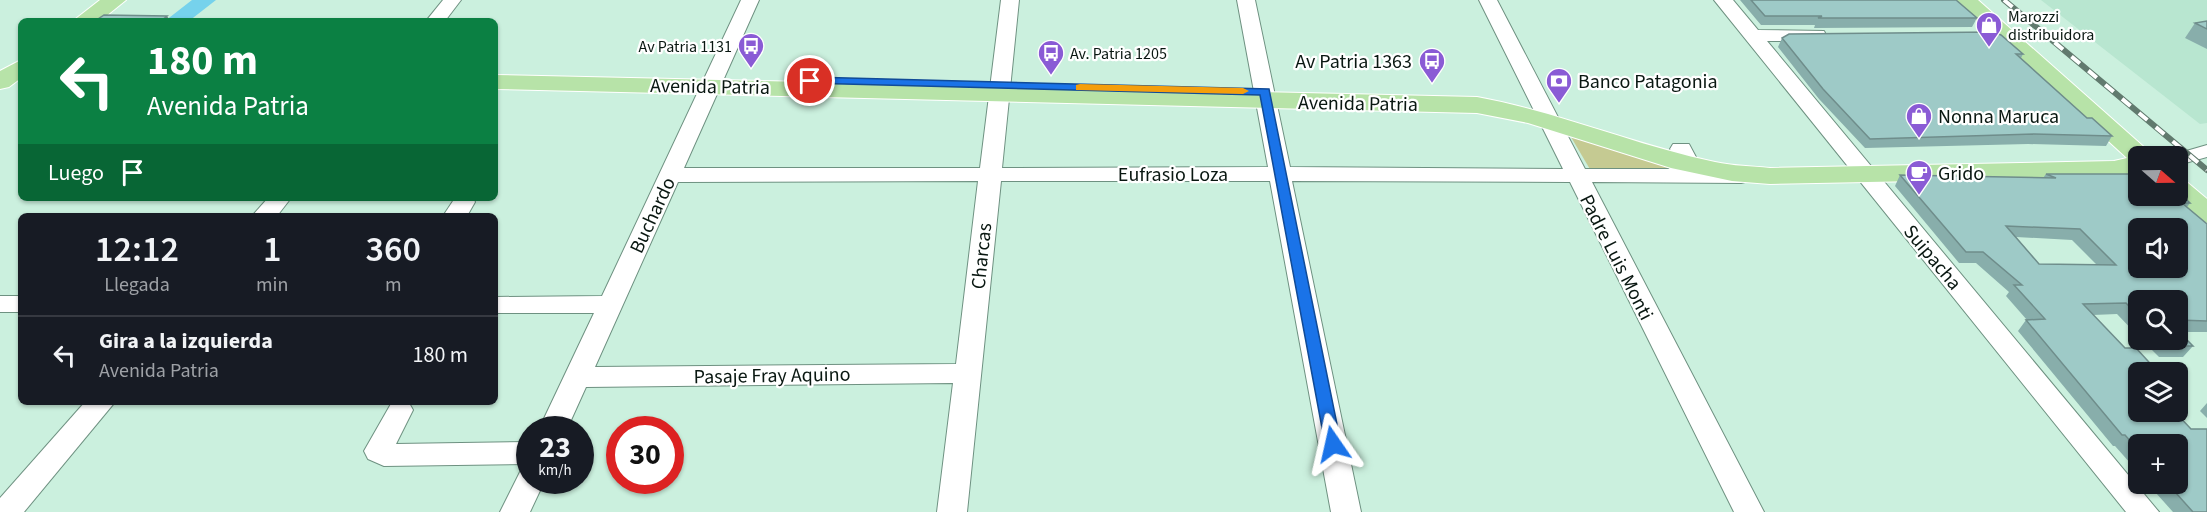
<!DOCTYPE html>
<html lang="es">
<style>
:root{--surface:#171b24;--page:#242831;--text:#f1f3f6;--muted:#9ea1a6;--line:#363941}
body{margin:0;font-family:"Source Sans 3",sans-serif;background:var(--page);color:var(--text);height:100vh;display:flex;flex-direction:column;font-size:22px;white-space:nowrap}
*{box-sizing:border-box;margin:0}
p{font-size:20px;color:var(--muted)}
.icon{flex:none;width:33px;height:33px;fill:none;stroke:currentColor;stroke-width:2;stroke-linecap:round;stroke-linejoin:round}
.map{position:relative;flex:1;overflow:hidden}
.sheet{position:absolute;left:18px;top:213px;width:480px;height:192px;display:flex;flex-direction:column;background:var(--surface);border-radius:9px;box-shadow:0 2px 4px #0004}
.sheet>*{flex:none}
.banner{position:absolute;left:18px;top:18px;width:480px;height:183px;border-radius:9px;box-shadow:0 2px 4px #0004;background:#0b8043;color:#fff;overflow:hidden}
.needle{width:39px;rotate:110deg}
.fabs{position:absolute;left:2128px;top:146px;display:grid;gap:12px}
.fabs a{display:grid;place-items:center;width:60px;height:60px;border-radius:9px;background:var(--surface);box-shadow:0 2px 4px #0004;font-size:30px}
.speed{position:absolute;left:516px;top:416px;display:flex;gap:12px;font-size:30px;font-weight:700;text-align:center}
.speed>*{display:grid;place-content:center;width:78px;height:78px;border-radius:50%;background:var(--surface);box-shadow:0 2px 4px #0004;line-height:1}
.speed small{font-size:15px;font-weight:400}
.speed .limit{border:9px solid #d22;background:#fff;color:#111}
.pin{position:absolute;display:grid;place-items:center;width:51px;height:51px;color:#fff;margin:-26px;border:3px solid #fff;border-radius:50%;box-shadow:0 2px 6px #0007}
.me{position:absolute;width:66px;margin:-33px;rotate:349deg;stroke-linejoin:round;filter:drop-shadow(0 0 4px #0008)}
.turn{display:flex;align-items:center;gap:21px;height:126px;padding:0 30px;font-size:27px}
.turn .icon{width:78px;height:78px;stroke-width:2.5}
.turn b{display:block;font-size:42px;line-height:51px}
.then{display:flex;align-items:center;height:57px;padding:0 30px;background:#0003;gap:12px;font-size:22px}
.eta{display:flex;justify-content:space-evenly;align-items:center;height:102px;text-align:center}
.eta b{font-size:36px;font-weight:600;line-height:42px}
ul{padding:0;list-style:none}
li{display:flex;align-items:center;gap:18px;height:78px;padding:0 30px;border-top:2px solid var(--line)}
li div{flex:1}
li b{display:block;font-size:22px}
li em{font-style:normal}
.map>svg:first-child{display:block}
.built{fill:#b8e6d0}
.green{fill:#c5ca92}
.water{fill:#76d2ec}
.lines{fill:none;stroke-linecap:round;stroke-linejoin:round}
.minor-casing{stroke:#6e9181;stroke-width:2}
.major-casing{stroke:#fff;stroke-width:2}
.minor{fill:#fff;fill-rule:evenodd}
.major{fill:#b7e3a8;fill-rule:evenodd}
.rail-casing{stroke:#617a6e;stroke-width:6}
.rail{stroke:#fff;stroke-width:4;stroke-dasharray:11;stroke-linecap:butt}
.wall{fill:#88aeab;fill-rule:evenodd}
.shaded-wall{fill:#6f8d8b}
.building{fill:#9ecac7;stroke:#6f8d8b;stroke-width:1.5;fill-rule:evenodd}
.route{fill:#1a73e8;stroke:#114b97;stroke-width:1.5}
.slow{fill:#f59e0b}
.labels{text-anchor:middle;stroke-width:4.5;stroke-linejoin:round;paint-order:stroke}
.far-poi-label{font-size:16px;fill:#091711;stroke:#fff;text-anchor:start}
.poi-label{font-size:20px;fill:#091711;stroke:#fff;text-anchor:start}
.street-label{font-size:20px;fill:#091711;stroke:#fff}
</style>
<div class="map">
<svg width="2207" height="512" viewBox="0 0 2207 512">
<rect width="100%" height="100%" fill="#cbf0de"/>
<polygon class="built" points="2041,0 2207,0 2207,123 2200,124"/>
<polygon class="green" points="1571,137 1678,170 1591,171"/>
<polygon class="water" points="192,0 216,0 189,21 165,21"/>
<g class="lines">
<g class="minor-casing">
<g id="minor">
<polygon points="443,0 461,0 445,21 426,21"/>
<path d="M741,0H759L684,168H980L1001,0H1019L1002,168L1268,167L1237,0H1255L1290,167L1563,169L1479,0H1497L1585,169H1669L1675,159L1670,149L1673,144H1689L1697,159L1691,169H1741L1749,171L1752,176L1749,181L1741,183L1592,182L1764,512H1734L1570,182L1292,181L1361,512H1331L1270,181H1001L967,512H937L953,383L586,387L567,429H539L594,313H495V297L602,296ZM978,181L956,364L595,367L678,182Z"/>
<polygon points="1714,0 1733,0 1758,30 1824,31 1826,35 1824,39 1817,41 1767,41 2159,512 2126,512"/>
<polygon points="2207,145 2207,157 2178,165 2178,156 2169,156"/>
<polygon points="268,198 291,198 277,216 252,216"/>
<polygon points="455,198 473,198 475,202 467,216 443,216"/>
<rect x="0" y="296" width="21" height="16"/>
<polygon points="85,402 115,402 24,512 0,512 0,498"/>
<polygon points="392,402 409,403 413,410 396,444 530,442 530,464 384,466 368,459 364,451"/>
<polygon points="530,469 530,480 545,480 530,512 500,512 520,472"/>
</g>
</g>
<g class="major-casing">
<g id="major">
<polygon points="100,0 126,0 100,21 73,21"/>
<path d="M1954,0H1978L2154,156H2139V172L2114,177L1770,184L1732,181L1671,168L1528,123L1477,113L495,89V75L1477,97C1559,112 1634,145 1715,162C1733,166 1752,166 1770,168L2114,161L2127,158Z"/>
<polygon points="21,60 21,78 9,87 0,89 0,71"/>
<polygon points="2178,181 2188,183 2207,199 2207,223 2197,220 2168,195 2178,195"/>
</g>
</g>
<use href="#minor" class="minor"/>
<use href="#major" class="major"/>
<g class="rail-casing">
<polyline id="rail" points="2004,0 2207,170"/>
</g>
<use href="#rail" class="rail"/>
</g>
<g class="wall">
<polygon points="1740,0 1956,0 1977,18 1972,27 1814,28 1815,25 1761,25"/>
<polygon points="2207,21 2207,49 2185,38 2195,23"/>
<polygon points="1782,38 2023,54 2021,58 2087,118 2112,136 2106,146 2028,144 1865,148 1819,99 1778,47"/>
<path d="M2046,174L2190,203L2187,207L2207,224V332H2179L2193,346L2183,357H2159L2141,339H2178V300H2139V337L2117,314L2093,315L2139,372L2207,512H2173L2147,483H2178L2139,444V473L2115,446H2113L2018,331L2026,320H2027L2006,296L2009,292L1976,263H1959L1895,186L1900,175L2043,178ZM2016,237L2072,240L2097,265L2039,264Z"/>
<polygon points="2207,403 2207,418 2200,411"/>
</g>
<polygon class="shaded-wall" points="167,16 170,21 161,21"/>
<g class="building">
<polygon points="1751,0 1956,0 1977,18 1818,18 1822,16 1765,16"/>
<polygon points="104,15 167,16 161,21 95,21"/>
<polygon points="2207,21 2207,29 2195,23"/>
<polygon points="1993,32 2001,35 2023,54 2016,54 2087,118 2092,118 2112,136 2034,134 1870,139 1823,89 1782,38 1789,34"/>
<path d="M2046,174H2139V195H2178V192L2190,203H2182L2207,224V321L2178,320V300H2139V317L2126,303L2083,304L2125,348H2136L2158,372H2139V411H2174L2191,429H2207V512H2193L2167,483H2178V444H2139V451L2125,435H2122L2026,320L2045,319L2014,285H2022L1983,252H1966L1900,175L2056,178ZM2006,226L2080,229L2116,265L2039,264ZM2139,228H2178V267H2139Z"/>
<polygon points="2178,331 2193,346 2168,346 2161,339 2178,339"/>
</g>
<polygon class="route" points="810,77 1269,89 1341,444 1339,449 1333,450 1325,444 1260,95 806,83 806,78"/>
<polygon class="slow" points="1080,84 1243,88 1249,91 1243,94 1076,90 1076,85"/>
<defs>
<g id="shop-pin" transform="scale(1.35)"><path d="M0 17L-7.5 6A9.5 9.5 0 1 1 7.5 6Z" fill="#8a5bd5" stroke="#fff"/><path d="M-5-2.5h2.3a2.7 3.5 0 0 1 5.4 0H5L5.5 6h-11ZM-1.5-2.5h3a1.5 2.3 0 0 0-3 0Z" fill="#fff"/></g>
<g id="bus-pin" transform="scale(1.35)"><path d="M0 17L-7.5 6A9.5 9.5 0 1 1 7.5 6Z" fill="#8a5bd5" stroke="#fff"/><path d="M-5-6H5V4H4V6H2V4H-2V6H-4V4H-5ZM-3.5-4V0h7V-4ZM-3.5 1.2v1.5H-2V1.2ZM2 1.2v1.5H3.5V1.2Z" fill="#fff"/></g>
<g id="bank-pin" transform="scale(1.35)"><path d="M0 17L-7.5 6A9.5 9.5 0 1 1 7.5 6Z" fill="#8a5bd5" stroke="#fff"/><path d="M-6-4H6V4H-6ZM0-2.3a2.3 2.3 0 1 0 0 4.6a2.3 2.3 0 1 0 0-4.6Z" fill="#fff"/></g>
<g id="cafe-pin" transform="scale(1.35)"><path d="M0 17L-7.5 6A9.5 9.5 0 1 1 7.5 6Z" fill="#8a5bd5" stroke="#fff"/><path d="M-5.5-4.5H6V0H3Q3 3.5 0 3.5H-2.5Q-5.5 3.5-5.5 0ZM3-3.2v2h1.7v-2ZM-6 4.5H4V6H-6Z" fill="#fff"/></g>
</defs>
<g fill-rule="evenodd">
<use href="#shop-pin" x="1989" y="25"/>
<use href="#bus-pin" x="751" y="46"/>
<use href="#bus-pin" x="1051" y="53"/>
<use href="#bus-pin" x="1432" y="61"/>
<use href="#bank-pin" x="1559" y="81"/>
<use href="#shop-pin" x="1919" y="116"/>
<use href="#cafe-pin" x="1919" y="173"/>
</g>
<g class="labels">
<g class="far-poi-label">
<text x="2008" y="22">Marozzi<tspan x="2008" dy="18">distribuidora</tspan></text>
<text x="732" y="52" text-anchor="end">Av Patria 1131</text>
<text x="1070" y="59">Av. Patria 1205</text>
</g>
<g class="poi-label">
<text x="1412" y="68" text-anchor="end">Av Patria 1363</text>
<text x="1578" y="88">Banco Patagonia</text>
<text x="1938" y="123">Nonna Maruca</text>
<text x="1938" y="180">Grido</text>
</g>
<g class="street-label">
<text transform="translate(710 86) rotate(1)" y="7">Avenida Patria</text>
<text transform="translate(1358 103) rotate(1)" y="7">Avenida Patria</text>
<text x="1173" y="181">Eufrasio Loza</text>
<text transform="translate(652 215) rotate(-65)" y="7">Buchardo</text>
<text transform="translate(981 256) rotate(-84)" y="7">Charcas</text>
<text transform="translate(1617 257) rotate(63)" y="7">Padre Luis Monti</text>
<text transform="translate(1933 257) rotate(50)" y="7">Suipacha</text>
<text transform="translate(772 375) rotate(-1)" y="7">Pasaje Fray Aquino</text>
</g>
</g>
</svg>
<div class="fabs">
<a><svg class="needle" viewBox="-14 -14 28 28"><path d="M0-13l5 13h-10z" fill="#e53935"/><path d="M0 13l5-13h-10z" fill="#9ea1a6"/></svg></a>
<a><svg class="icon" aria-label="sound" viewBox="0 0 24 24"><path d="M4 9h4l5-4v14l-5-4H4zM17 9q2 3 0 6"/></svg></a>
<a><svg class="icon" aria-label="search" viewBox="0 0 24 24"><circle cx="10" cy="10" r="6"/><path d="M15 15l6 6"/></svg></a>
<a><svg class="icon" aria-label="layers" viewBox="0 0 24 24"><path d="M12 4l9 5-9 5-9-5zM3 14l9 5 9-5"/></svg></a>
<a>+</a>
</div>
<div class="speed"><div>23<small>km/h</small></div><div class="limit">30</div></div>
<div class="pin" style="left:810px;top:81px;background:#d93025"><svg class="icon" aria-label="arrive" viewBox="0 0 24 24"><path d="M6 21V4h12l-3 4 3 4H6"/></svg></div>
<svg class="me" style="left:1333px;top:444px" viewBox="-20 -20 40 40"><path d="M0-17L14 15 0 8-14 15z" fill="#1a73e8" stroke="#fff" stroke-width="4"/></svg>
<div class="banner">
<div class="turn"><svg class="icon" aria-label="left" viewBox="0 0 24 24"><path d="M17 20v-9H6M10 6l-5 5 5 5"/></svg><div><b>180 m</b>Avenida Patria</div></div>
<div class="then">Luego<svg class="icon" aria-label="arrive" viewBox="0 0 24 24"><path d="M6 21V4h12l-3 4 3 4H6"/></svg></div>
</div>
<section class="sheet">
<div class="eta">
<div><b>12:12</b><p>Llegada</p></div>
<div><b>1</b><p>min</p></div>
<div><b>360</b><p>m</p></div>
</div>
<ul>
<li><svg class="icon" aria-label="left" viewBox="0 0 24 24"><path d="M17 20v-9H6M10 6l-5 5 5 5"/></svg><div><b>Gira a la izquierda</b><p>Avenida Patria</p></div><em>180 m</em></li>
</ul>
</section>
</div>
